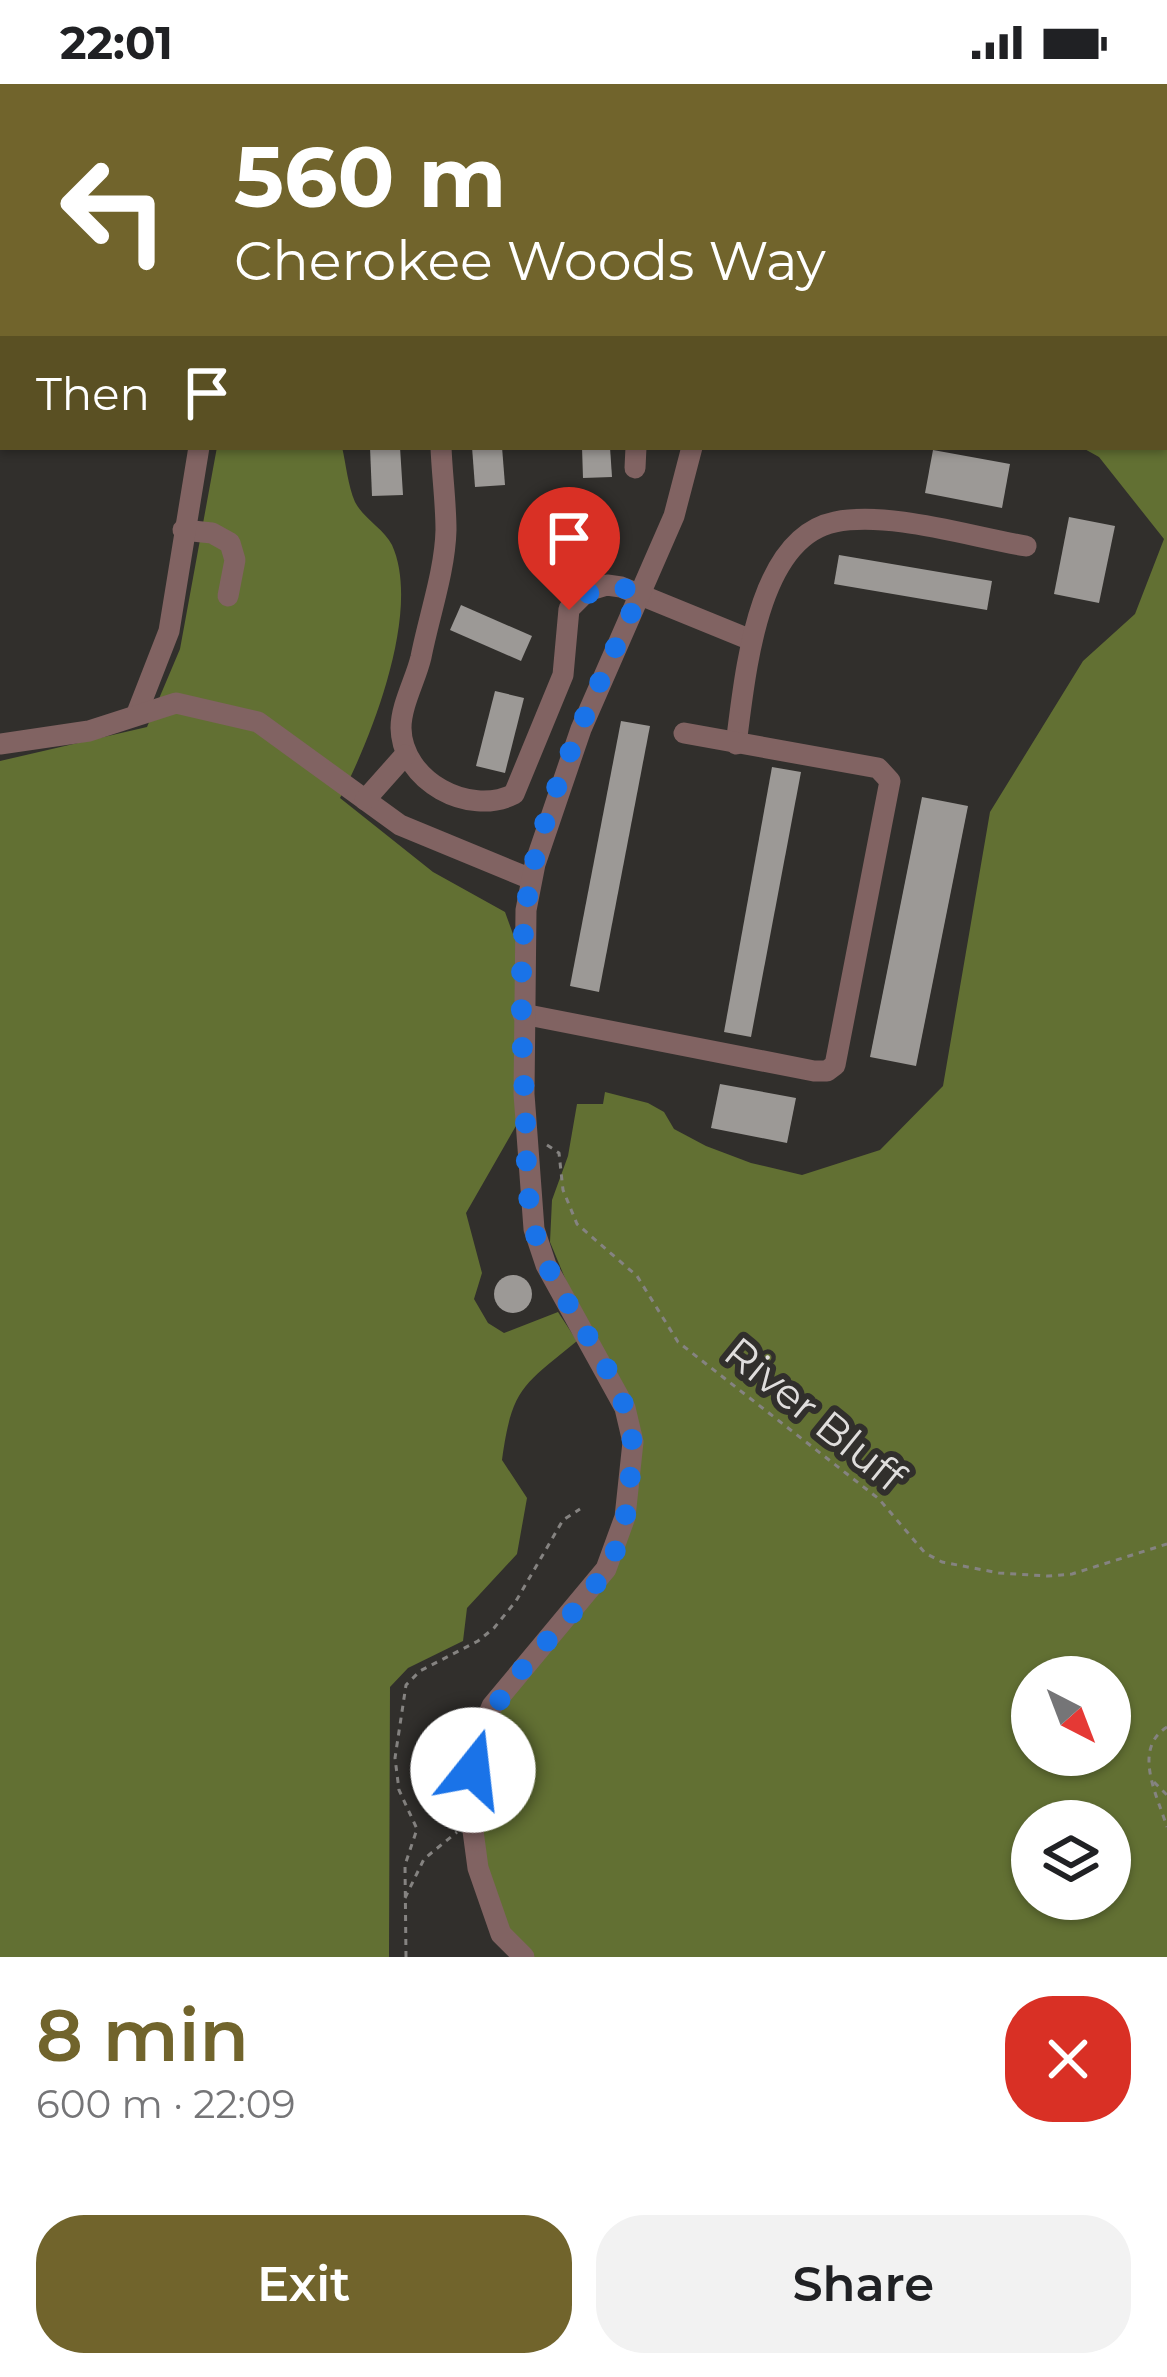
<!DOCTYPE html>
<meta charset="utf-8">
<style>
:root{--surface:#fff;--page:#f2f2f2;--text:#202124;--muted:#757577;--accent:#71642c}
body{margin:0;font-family:Montserrat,sans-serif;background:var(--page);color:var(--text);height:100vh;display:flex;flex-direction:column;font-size:45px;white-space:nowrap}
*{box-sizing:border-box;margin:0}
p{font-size:39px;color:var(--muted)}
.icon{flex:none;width:66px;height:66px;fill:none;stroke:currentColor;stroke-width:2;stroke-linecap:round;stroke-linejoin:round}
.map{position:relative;height:1873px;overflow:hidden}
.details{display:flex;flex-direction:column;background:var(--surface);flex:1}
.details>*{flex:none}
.top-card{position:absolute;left:0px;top:0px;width:1167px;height:366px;box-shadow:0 3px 9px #0004;background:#71642c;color:#fff;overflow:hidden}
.needle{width:78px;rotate:138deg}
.fabs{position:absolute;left:1011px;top:1572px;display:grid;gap:24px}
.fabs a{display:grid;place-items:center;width:120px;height:120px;border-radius:50%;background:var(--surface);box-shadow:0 3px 9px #0004;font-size:60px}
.pin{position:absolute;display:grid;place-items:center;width:102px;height:102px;color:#fff;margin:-123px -51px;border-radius:50% 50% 50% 0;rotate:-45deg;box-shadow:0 0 12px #0007}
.pin .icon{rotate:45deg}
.me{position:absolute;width:132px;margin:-66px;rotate:16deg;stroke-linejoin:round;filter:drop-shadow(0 0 9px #0008)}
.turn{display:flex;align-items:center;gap:42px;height:252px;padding:0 36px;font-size:54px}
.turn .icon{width:156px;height:156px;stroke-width:2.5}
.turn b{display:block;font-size:84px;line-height:102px}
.then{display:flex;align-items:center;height:114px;padding:0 36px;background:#0003;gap:24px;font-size:45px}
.round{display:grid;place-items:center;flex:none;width:126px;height:126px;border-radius:48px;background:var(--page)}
.summary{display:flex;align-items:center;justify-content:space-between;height:204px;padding:0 36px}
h1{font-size:72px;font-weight:600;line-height:90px;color:var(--accent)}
.cta{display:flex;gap:24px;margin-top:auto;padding:24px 36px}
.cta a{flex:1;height:138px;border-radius:48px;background:var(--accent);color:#fff;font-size:48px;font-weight:600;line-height:138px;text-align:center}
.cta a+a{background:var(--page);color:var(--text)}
.status{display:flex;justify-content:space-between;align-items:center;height:84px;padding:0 60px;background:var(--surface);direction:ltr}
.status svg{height:33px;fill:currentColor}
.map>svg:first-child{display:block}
.forest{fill:#627033;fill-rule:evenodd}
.building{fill:#9c9996}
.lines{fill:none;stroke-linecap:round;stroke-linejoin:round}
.path{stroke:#858381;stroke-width:3;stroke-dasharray:6 6;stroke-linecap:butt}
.minor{stroke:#816362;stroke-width:21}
.route{stroke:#1a73e8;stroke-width:21;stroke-dasharray:0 37.8}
.labels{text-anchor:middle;stroke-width:12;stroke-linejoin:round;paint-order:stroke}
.street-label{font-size:42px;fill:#dfdddc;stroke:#312f2c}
</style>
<div class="status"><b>22:01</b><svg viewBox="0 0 49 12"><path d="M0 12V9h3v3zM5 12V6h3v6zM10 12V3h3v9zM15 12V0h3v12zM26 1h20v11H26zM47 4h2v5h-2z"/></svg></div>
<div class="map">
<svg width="1167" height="1873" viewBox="0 0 1167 1873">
<rect width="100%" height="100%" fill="#312f2c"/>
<g class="forest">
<path d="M1167,155V1873H524L478,1784V1655L606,1485L633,1358L550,1158L552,1116L568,1072L577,1020H603L605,1008L648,1019L664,1028L674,1045L706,1062L751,1079L802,1091L880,1066L943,1002L990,728L1083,577L1135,530L1164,455L1099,373L1081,363H1164ZM1032,1593H1110V1671H1032ZM1032,1737H1110V1815H1032Z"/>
<path d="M217,363H342C346,380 348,402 355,418C363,434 384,445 392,461C422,527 371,655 340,714L433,788L505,828L517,861V1040L466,1129L482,1189L474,1215L488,1239L504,1249L558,1228L577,1257C522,1302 512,1304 502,1376L527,1414L517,1470L467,1524L463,1557L408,1584L390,1603L389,1873H0V677L147,643L180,565Z"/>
</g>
<g class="building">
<polygon points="370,363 400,363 403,411 372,412"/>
<polygon points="472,363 502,363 505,401 475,403"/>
<polygon points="582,363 610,363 612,393 583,394"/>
<polygon points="933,366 1010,380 1002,424 925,409"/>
<polygon points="575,413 599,423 596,431 616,439 610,455 596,450 601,464 571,477 567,483 546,475"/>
<polygon points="1069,433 1115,442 1099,519 1054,510"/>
<polygon points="839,471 992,497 987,526 834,500"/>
<polygon points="461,521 532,552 521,577 450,546"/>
<polygon points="495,607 524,614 505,689 476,682"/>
<polygon points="621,637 650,642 599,908 570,902"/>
<polygon points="772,683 801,688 751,953 724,948"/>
<polygon points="922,713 968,722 916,982 870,973"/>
<polygon points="720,1000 796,1014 787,1059 711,1044"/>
<circle cx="513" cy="1210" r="19"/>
</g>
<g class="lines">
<g class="path">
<polyline points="547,1061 559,1069 563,1106 577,1140 637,1192 678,1258 879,1415 925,1469 942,1478 999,1489 1048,1492 1072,1490 1167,1460"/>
<path d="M1167,1643C1132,1665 1157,1711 1167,1743"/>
<polyline points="1154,1698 1167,1711"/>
<polyline points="405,1814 424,1775 457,1748"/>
<polyline points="406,1873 405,1781 417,1745 399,1706 395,1674 406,1601 420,1587 478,1557 494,1544 516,1517 563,1436 580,1425"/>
</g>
<g class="minor">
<polyline points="626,0 626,3"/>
<polyline points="1061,0 1063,3"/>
<polyline points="1151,0 1154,3"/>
<polyline points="161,3 162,0"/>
<polyline points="681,3 682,0"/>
<polyline points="1164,89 1167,90"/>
<path d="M441,363C442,390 446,419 446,446C445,487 429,532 421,573C416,595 401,621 401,644C402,697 469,733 514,710L563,591L569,525L587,507L607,501L621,503L751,556"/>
<polyline points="635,384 636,363"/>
<polyline points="183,446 212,449 230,459 235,476 228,512"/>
<polyline points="137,629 169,547 199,363"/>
<polyline points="0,660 89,647 176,619 258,638 400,741 531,795"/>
<path d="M736,660C745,596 755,454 835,438C890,427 971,453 1026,462"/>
<polyline points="365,716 405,671"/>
<polyline points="523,930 814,987 827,987 835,981 890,697 878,684 684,649"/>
<polyline points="524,1873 501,1850 478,1784 469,1717 478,1655 492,1622 606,1485 625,1433 633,1358 625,1324 546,1181 534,1145 524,1010 526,826 535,780 581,645 674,432 692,363"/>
</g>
</g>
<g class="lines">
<path class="route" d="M473,1686C487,1597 560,1557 606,1485C628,1450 630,1403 632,1363C635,1303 557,1219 538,1159C524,1116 527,1068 525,1024C522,959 518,889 526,824C538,722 598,604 640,509C608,498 593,501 569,526"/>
</g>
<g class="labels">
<g class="street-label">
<text transform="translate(815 1330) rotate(39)" y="15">River Bluff</text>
</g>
</g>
</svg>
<div class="fabs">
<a><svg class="needle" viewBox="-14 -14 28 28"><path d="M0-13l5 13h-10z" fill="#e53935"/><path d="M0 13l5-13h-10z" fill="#757577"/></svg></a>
<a><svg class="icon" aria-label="layers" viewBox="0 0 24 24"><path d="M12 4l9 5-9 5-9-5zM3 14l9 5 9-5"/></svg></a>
</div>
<div class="pin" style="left:569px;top:526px;background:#d93025"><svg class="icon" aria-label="arrive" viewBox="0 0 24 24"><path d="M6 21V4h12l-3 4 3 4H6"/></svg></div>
<svg class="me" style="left:473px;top:1686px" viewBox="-20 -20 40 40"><circle r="19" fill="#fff"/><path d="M0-13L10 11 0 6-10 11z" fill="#1a73e8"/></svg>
<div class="top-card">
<div class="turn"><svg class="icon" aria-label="left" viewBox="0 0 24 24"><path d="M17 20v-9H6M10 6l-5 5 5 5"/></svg><div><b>560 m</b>Cherokee Woods Way</div></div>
<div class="then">Then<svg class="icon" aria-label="arrive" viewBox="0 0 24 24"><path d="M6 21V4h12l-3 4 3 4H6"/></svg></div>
</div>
</div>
<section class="details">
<div class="summary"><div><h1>8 min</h1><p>600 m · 22:09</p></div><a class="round" style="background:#d93025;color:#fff"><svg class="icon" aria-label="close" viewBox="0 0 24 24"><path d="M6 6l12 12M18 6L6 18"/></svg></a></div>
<div class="cta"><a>Exit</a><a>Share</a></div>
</section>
